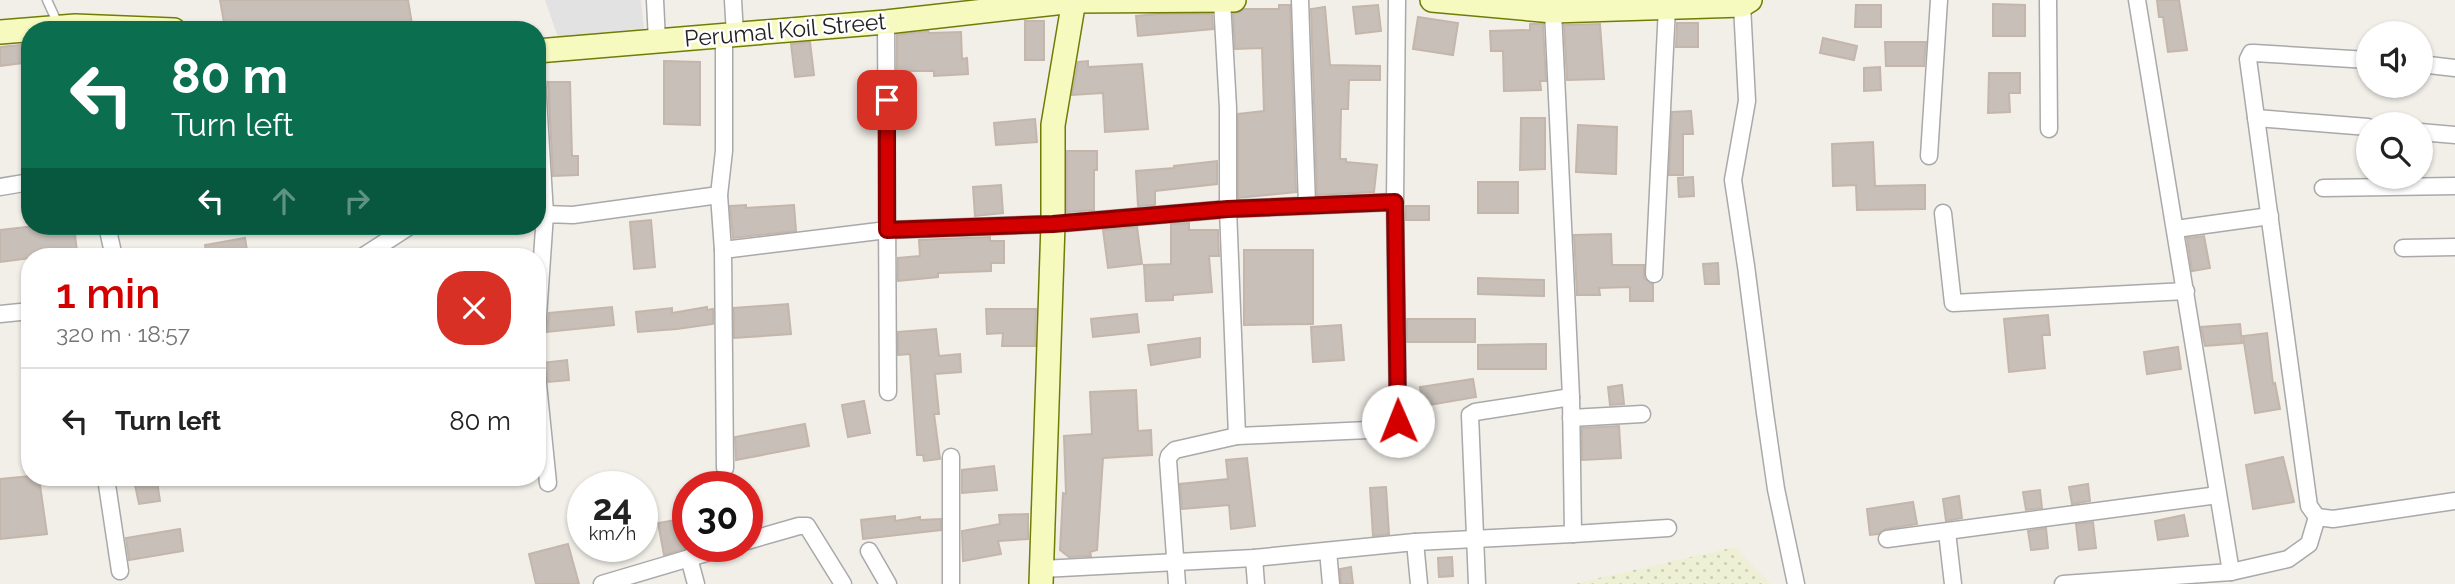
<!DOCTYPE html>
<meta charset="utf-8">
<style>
:root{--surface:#fff;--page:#f2f2f2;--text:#222;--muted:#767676;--line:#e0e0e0;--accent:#d40000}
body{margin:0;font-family:Raleway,sans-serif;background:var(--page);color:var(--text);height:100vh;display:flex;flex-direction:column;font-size:26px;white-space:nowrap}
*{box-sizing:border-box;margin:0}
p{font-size:23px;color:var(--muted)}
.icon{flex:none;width:38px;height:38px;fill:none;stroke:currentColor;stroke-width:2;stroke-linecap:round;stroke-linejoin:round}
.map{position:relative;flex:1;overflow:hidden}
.side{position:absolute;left:21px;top:248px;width:525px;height:238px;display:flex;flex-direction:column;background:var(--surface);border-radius:28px;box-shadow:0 2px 5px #0004}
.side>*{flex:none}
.banner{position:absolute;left:21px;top:21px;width:525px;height:214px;border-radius:28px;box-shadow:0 2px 5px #0004;background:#0b6e4f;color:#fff;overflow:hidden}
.fabs{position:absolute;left:2356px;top:21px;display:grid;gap:14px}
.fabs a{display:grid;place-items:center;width:77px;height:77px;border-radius:50%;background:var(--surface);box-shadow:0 2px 5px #0004;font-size:35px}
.speed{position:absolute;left:567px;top:471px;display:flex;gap:14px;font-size:35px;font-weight:700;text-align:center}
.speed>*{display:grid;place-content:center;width:91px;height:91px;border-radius:50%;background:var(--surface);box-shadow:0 2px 5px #0004;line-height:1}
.speed small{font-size:18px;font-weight:400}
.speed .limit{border:10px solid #d22;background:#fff;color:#111}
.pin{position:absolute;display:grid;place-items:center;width:60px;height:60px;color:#fff;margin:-30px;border-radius:14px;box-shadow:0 4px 10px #0006}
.me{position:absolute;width:77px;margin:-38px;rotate:359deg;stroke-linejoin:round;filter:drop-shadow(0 0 5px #0008)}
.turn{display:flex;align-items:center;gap:24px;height:147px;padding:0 35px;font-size:32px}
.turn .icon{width:91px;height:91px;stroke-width:2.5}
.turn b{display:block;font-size:49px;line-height:60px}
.lanes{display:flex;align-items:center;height:66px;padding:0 35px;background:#0003;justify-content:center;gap:35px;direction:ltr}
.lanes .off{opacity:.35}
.round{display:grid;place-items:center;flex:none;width:74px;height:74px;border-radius:28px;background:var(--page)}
.overview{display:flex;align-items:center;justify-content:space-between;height:119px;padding:0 35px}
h1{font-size:42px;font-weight:600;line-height:52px;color:var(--accent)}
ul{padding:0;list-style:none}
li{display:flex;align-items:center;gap:21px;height:105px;padding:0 35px;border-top:2px solid var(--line)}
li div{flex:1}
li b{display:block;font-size:26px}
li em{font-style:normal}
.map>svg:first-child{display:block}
.farmland{fill:url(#farmland-dots)}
.parking{fill:#e2e2e2}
.building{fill:#c7bfb8;stroke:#c4b6ab;stroke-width:2}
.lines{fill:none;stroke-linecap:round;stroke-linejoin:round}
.lane-casing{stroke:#a9a9a9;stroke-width:11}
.street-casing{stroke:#a9a9a9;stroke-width:19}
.secondary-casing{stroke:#707d05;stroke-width:26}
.lane{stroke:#fff;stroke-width:8}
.street{stroke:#fff;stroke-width:16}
.secondary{stroke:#f7fabf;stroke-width:23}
.route-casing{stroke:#8a0000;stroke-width:18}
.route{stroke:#d40000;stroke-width:12}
.labels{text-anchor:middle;stroke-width:5;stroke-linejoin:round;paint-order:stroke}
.street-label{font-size:23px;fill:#222;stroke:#fff}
</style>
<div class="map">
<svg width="2455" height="584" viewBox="0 0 2455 584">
<defs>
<pattern id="farmland-dots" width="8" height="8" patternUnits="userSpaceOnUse" patternTransform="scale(1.75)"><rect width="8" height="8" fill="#eef0d5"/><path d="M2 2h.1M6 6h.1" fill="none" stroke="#ccceb7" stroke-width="1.8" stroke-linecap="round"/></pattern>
</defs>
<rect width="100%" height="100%" fill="#f2efe9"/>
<polygon class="farmland" points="1735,547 1771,584 1572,584"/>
<polygon class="parking" points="545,0 641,0 645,38 560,43"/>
<g class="building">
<polygon points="220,0 408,0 413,30 225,28"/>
<polygon points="2157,0 2179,0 2187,50 2168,52 2163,17 2159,17"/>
<polygon points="1993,4 2025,5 2025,36 1993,36"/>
<polygon points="1279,5 1290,5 1296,192 1238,198 1238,114 1264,111 1262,48 1235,49 1233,14 1244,9 1279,9"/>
<polygon points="1378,5 1381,31 1356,34 1353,7"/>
<polygon points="1856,5 1881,5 1881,27 1855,27"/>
<polygon points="1325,7 1330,65 1380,66 1380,80 1349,80 1348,109 1341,109 1340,159 1346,159 1346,162 1377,165 1374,192 1317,195 1311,9"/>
<polygon points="1157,14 1212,14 1213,29 1138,36 1136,16"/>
<polygon points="1418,17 1458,23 1453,55 1413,49"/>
<rect x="1025" y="21" width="19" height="39"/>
<polygon points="1677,23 1698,23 1698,47 1676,47"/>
<polygon points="1530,24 1543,24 1546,81 1540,81 1541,90 1504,91 1503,51 1491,51 1490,31 1530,30"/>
<polygon points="1600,24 1604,79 1567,80 1564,25"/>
<polygon points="928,31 929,33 961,32 962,59 967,58 968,74 934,76 934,71 897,71 897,35"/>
<polygon points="1823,38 1857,46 1854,60 1820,53"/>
<polygon points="810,42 814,75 795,77 791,44"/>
<polygon points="1885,42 1926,42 1924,66 1886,66"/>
<polygon points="30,44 30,62 0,66 0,47"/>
<polygon points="664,61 700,62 700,125 664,124"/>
<polygon points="1088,61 1088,67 1142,64 1148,129 1105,132 1103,93 1072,95 1078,62"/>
<polygon points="1880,67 1881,90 1864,91 1864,68"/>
<polygon points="1989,73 2020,73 2020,93 2009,93 2010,112 1988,113"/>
<polygon points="548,82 570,82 572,156 578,156 578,175 553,176"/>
<polygon points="1691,111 1693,134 1683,134 1683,175 1669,175 1672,112"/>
<polygon points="1521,118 1545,118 1545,169 1520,170"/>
<polygon points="1035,119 1037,142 996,145 994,123"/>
<polygon points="1578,125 1617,127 1616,174 1576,172"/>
<polygon points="1873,142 1875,186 1925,185 1925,209 1857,210 1856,185 1833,186 1832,144"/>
<polygon points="1067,151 1097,151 1097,170 1094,170 1094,210 1067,212"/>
<polygon points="1217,161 1217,184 1155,191 1155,205 1138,206 1136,171 1174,168 1174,166"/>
<polygon points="1693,177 1694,196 1679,197 1678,178"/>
<rect x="1478" y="182" width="40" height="31"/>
<polygon points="1001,185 1003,213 975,216 973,187"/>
<polygon points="746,205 746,208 794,205 796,231 733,238 730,206"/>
<rect x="1406" y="206" width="23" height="14"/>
<polygon points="651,220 655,267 634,269 630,222"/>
<polygon points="1189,223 1189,230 1218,230 1219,256 1209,256 1212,292 1173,295 1173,300 1146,301 1144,265 1171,264 1171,224"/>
<polygon points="35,226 74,226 77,252 0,262 0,230"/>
<polygon points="1137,227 1142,264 1108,268 1103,230"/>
<polygon points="1611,234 1612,265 1644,265 1644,278 1653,284 1653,301 1630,301 1630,287 1599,288 1600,295 1577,295 1574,235"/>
<polygon points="2204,236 2210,268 2192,271 2187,238"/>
<polygon points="990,237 990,241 1004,241 1004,263 991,263 991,271 938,273 938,277 898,281 898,258 920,256 919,240"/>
<polygon points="245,238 248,257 207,257 205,245"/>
<polygon points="1244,250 1313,250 1313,324 1244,325"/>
<polygon points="1718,263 1719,284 1705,284 1703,264"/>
<polygon points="1478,278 1544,280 1544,296 1478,294"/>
<polygon points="788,304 791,334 734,338 734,308"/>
<polygon points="612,307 614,325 547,332 549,313"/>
<polygon points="707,307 707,310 713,309 713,324 677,329 638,332 636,312 672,308 672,313"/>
<polygon points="986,309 1036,309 1035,346 1002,346 1003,333 987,334"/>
<polygon points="1137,314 1139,332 1093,337 1091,319"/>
<polygon points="2048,315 2050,335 2042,335 2045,368 2009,372 2004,319"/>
<rect x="1407" y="319" width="68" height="23"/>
<polygon points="2240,324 2242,343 2205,346 2201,327"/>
<polygon points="1341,325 1344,360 1313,362 1311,327"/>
<polygon points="936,329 939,356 960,354 961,372 935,374 939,414 934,414 940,459 924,461 923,455 917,455 910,354 898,355 898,332"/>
<polygon points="2267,333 2273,384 2275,383 2280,409 2255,413 2243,336"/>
<polygon points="1200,338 1200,357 1151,365 1148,345"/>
<polygon points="1546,344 1546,369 1478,369 1478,345"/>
<polygon points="2178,347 2181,369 2147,374 2144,352"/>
<polygon points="567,360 569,380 548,382 547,372 541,363"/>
<polygon points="1473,379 1476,397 1423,406 1420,387"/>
<polygon points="1622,385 1624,404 1610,405 1608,387"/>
<polygon points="1136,390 1138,431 1151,430 1152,455 1103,458 1097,550 1090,552 1091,556 1069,557 1060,550 1063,493 1066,494 1064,436 1092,434 1090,392"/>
<polygon points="864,401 870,433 848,437 842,405"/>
<polygon points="805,424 809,446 736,460 735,437"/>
<polygon points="1619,426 1621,458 1582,460 1582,428"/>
<polygon points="2283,457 2294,502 2253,509 2246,465"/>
<polygon points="1247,458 1255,526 1231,529 1229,505 1182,509 1180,484 1228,479 1226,460"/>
<polygon points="994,466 997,490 962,493 962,470"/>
<polygon points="30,476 30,478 39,478 47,534 0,539 0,479"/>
<polygon points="157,481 160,501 139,504 135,485"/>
<polygon points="2088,484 2090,501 2072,504 2069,487"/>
<polygon points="1386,487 1389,534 1373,536 1370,488"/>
<polygon points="2040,490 2042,508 2026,510 2023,492"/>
<polygon points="1959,496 1962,518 1946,521 1943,499"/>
<polygon points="1913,502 1917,524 1886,529 1878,534 1870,535 1867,509"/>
<polygon points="1028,514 1028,539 998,541 1001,554 963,561 962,531 1000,524 999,515"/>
<polygon points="2184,515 2188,536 2158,540 2155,521"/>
<polygon points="895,516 895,521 920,517 920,520 941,519 941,530 863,539 861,520"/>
<polygon points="688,518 688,548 664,555 658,523"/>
<polygon points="2093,522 2096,548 2079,550 2076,524"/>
<polygon points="2046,528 2048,548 2031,550 2028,531"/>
<polygon points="180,529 183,551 129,560 126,538"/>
<polygon points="568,544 579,584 536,584 529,554"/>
<polygon points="1452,557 1453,576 1439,577 1438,558"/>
<polygon points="1351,567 1353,584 1341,584 1340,569"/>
</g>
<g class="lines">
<g class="lane-casing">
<polyline id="lane" points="47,0 58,24"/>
</g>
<g class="street-casing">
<g id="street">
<polyline points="655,0 657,41"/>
<polyline points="733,0 735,35"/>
<polyline points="1300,0 1307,205"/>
<polyline points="2048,0 2049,129"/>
<polyline points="1222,1 1228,108 1228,209 1237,436"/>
<polyline points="1742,5 1747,101 1733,180 1746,266 1765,413 1776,489 1796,584"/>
<polyline points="886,22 888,392"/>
<polyline points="2368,60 2254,53 2251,53 2248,59 2309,506 2317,517 2333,519 2455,501"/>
<polyline points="2420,64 2455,68"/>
<polyline points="537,82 545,214 537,213"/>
<polyline points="2256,118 2368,127"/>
<polyline points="2420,132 2455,135"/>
<polyline points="1929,156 1939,0"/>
<polyline points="0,187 30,182"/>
<polyline points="2323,188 2455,186"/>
<polyline points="719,195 723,250"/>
<polyline points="1943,213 1953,303 2186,291"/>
<polyline points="107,226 114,257"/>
<polyline points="2176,229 2270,216"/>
<polyline points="2403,248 2455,247"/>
<polyline points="362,257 410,226"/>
<polyline points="1654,274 1667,7"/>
<polyline points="0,314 30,311"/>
<polyline points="537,331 545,214 573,215 719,195 724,151 724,36"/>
<polyline points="537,374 548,483"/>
<polyline points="1571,418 1642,414"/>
<polyline points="951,457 951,584"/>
<polyline points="725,468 723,250 887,230 1053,224 1228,209 1395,202"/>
<polyline points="106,478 120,571"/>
<polyline points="1947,532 1953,584"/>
<polyline points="1573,534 1668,528"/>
<polyline points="1887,539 2218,495"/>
<polyline points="747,541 799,526 807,526 843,584"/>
<polyline points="1415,542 1419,584"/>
<polyline points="869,551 888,584"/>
<polyline points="1328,551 1331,584"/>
<polyline points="689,558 696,584"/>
<polyline points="1254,558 1256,584"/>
<polyline points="1042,569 1254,558 1415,542 1573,534 1571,397 1553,11"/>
<polyline points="2231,572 2288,559 2309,544 2317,517"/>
<polyline points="602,584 730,546"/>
<polyline points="1177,584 1168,460 1169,456 1175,450 1237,436 1390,429 1396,427 1398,421 1395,202 1397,0"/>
<polyline points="1477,584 1470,415 1475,412 1571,397"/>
<polyline points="2063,584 2231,572 2137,0"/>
</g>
</g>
<g class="secondary-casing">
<g id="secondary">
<polyline points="1432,0 1553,11 1742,5 1750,0"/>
<polyline points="0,32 75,26 174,30"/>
<polyline points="537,51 886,22 1074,1 1234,0"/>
<polyline points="1041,584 1053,224 1053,125 1074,0"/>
</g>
</g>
<use href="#lane" class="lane"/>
<use href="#street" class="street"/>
<use href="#secondary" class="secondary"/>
</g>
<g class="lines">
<g class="route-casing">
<polyline id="route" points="887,100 887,230 1053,224 1228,209 1395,202 1398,421"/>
</g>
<use href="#route" class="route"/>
</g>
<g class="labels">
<g class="street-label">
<text transform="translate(785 30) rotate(-5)" y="8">Perumal Koil Street</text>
</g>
</g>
</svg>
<div class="fabs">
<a><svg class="icon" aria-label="sound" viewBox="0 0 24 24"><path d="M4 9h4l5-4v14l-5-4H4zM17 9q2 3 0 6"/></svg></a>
<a><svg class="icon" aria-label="search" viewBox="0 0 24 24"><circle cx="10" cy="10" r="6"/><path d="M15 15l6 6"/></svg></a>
</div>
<div class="speed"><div>24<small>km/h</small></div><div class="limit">30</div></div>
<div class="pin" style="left:887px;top:100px;background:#d93025"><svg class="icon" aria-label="arrive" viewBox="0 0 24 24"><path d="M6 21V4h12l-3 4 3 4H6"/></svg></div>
<svg class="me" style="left:1398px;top:421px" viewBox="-20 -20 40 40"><circle r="19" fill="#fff"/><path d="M0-13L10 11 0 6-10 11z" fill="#d40000"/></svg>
<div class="banner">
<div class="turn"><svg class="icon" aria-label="left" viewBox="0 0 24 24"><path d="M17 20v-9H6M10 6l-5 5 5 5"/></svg><div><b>80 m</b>Turn left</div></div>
<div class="lanes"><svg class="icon" aria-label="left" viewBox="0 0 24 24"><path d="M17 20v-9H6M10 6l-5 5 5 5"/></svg><svg class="icon off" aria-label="ahead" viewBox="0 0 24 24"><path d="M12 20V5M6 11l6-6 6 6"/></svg><svg class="icon off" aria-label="right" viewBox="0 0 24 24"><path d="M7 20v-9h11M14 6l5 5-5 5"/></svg></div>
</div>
<section class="side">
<div class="overview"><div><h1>1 min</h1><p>320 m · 18:57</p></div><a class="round" style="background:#d93025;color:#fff"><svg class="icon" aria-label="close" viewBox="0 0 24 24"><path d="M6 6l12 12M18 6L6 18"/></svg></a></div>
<ul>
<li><svg class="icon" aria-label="left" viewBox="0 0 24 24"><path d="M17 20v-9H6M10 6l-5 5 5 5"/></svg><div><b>Turn left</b></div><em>80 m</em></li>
</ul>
</section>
</div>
